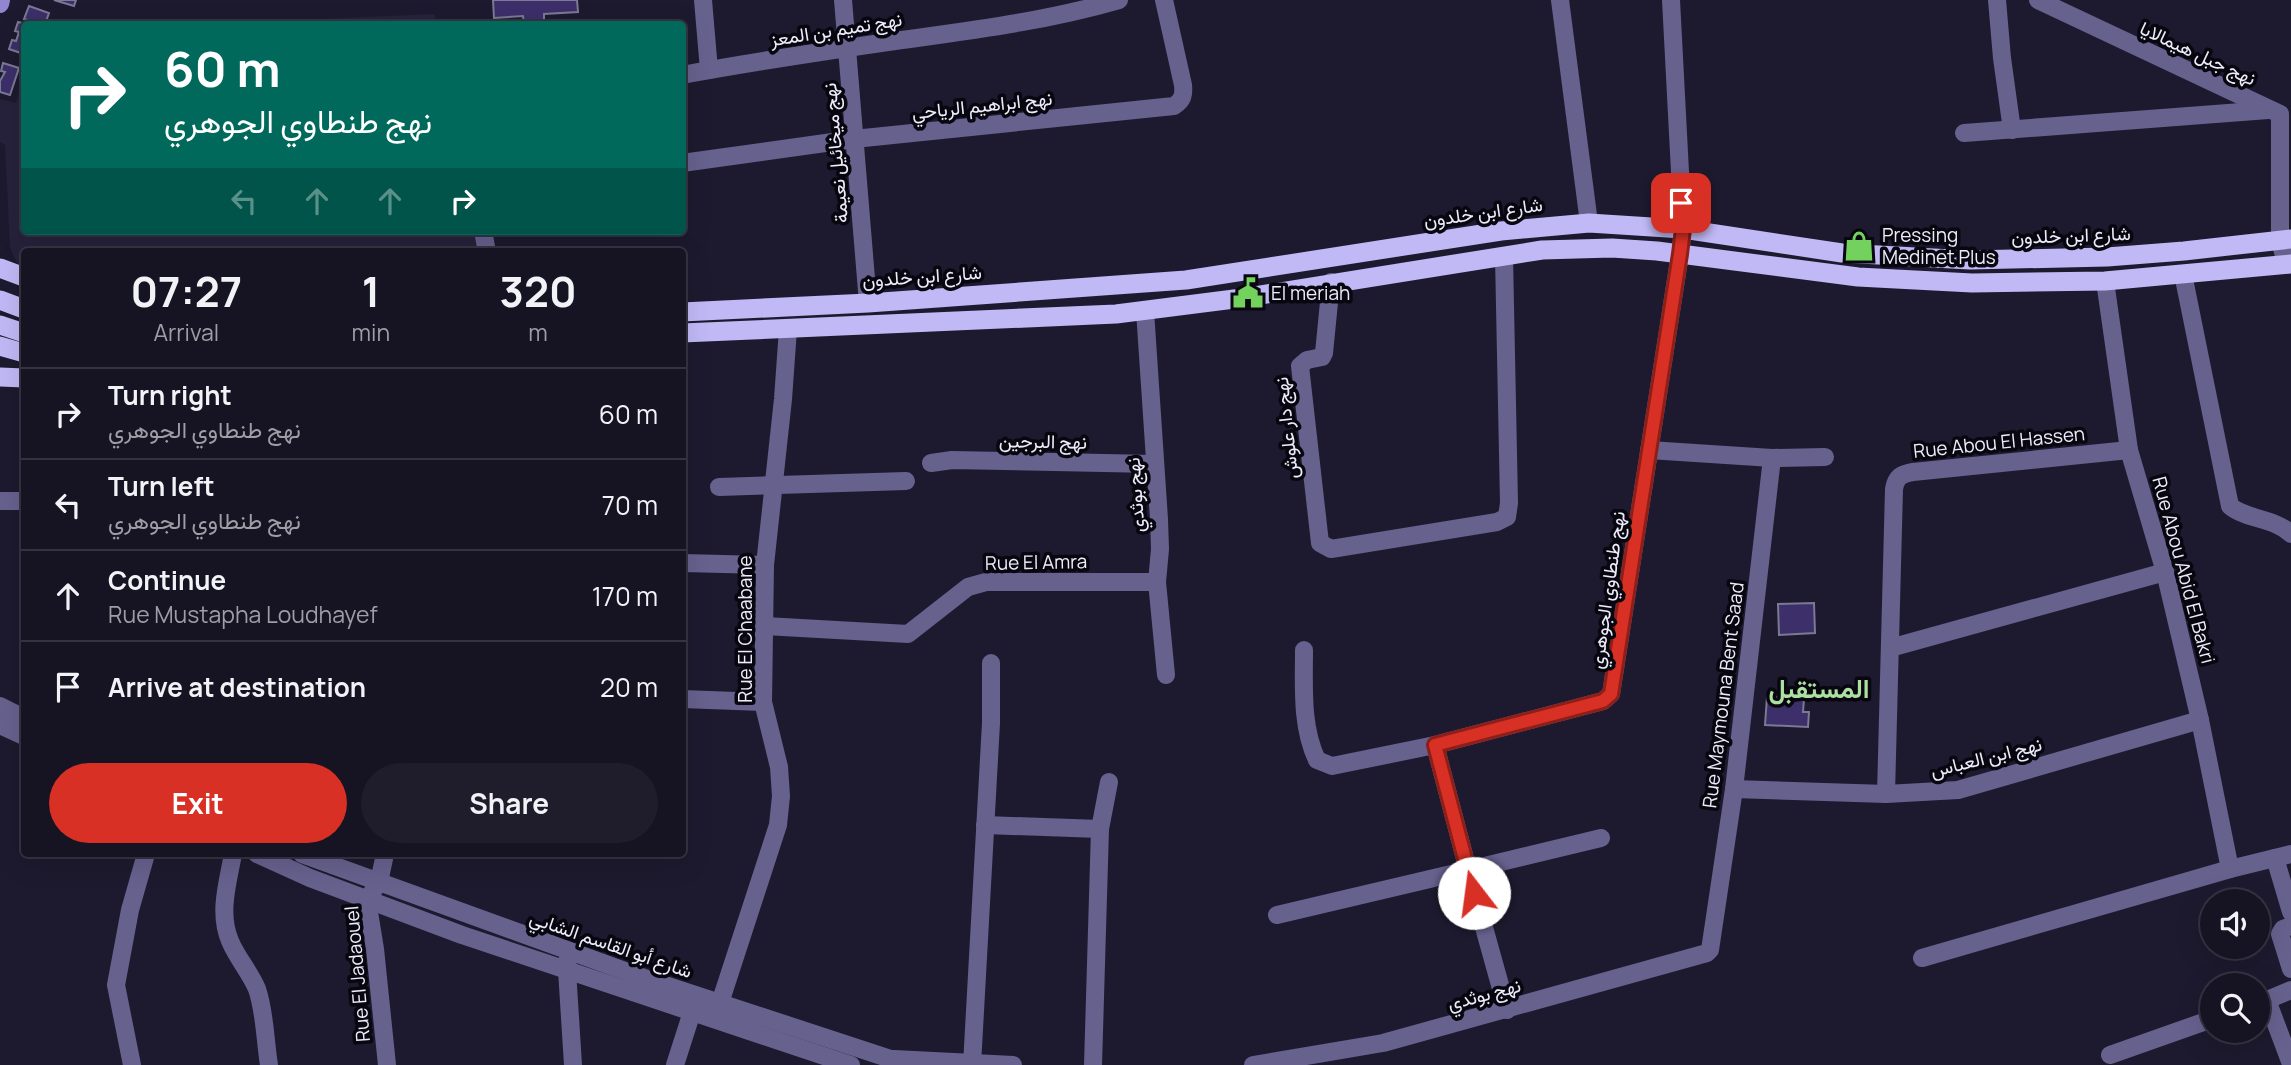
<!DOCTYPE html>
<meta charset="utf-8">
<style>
:root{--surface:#161423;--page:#1f1d2b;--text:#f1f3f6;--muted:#9e9ea6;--line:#353341;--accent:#d93025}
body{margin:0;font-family:Manrope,Vazirmatn,sans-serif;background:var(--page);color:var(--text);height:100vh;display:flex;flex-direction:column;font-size:26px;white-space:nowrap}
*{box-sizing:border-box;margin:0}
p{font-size:23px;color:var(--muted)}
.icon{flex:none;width:38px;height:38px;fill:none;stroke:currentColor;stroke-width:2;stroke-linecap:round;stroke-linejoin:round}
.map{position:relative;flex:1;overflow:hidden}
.details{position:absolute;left:21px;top:248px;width:665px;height:609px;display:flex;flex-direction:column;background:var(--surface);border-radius:7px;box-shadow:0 7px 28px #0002,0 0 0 2px var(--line)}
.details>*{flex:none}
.hud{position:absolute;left:21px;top:21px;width:665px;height:214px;border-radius:7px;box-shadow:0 7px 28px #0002,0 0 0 2px var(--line);background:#00695c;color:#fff;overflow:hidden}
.fabs{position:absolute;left:2200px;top:889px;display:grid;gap:14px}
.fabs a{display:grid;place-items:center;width:70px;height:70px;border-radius:50%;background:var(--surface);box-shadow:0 7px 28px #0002,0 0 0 2px var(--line);font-size:35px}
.pin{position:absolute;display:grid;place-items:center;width:60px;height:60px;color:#fff;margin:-30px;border-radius:14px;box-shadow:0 4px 10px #0006}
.me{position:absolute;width:77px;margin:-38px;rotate:345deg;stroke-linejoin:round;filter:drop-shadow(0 0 5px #0008)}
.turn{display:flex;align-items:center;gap:24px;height:147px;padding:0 28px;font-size:32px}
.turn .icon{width:91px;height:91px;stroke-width:2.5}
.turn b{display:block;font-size:49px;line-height:60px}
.lanes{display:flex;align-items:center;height:66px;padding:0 28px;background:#0003;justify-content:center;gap:35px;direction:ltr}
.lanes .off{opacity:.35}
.eta{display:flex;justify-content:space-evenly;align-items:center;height:119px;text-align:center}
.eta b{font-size:42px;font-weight:700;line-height:49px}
.cta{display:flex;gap:14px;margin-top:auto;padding:14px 28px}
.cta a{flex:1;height:80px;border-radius:42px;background:var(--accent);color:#fff;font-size:28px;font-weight:700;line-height:80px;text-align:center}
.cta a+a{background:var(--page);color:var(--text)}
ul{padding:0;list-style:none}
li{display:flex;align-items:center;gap:21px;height:91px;padding:0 28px;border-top:2px solid var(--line)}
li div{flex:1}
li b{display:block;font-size:26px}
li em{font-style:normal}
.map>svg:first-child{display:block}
.built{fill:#26223c}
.building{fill:#3c2f6a;stroke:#7b7993;stroke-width:2}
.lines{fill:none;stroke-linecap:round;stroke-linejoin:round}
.minor{stroke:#67618e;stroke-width:18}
.tertiary{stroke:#67618e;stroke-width:18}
.secondary{stroke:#9186cf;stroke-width:18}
.trunk{stroke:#c1b9f6;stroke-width:19}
.route-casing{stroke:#8d1f18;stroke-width:18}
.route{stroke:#d93025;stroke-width:12}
.labels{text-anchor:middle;stroke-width:7;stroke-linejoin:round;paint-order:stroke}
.street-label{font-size:19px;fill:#edecfa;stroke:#08060f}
.poi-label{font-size:19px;fill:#edecfa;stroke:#08060f;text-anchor:start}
.district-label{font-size:26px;font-weight:bold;fill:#acdfa1;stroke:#08060f}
</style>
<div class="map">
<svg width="2291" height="1065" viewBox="0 0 2291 1065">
<rect width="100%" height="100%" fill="#1d1a2f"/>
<g class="built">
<polygon points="434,14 437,24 212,24"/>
<polygon points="24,75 24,231 479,231 483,252 24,252 24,269 19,267 10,248 5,145 0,142 0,99 16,103"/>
</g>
<g class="building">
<polygon points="54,0 76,0 74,6"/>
<polygon points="493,0 577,0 578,12 544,14 544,24 524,24 523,16 494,18"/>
<polygon points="29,6 49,13 45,24 24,19"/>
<polygon points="18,22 26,24 24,24 24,54 9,49 12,40 16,41 19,32 15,31"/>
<polygon points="3,63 19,68 10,95 0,92 0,81 5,72 1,71"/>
<polygon points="1814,603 1815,633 1779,635 1778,604"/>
<polygon points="1767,697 1804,699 1803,712 1809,712 1808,727 1765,725"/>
</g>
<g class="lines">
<g class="minor">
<polyline points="703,0 709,70"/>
<polyline points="843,0 868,303"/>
<polyline points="1560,0 1589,223"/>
<polyline points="1997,0 2002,58 2012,130"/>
<polyline points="2038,0 2280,114 2280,240 2286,264"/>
<path d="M682,75C751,62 819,52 888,42C966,31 1043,22 1119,0"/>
<polyline points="1964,133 2268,110"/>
<path d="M682,163L854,139L1174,106C1183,100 1184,95 1183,85L1164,0"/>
<polyline points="483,231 487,252"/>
<path d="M2183,274L2230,506C2247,520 2275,518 2291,534"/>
<polyline points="2105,281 2129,450 2165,572 2200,720 2230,869"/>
<polyline points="1331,282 1324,353 1322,357 1307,360 1300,366 1320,543 1331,549 1497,522 1507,517 1509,503 1504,256"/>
<polyline points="1145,311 1159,519 1160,549 1157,582 1166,675"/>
<polyline points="1649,450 1772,458 1825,457"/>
<polyline points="931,463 952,460 1154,464"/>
<polyline points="719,487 906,481"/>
<polyline points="0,501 24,501"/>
<polyline points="682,563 765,565"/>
<polyline points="765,626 908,634 968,587 986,582 1157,582"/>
<polyline points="1890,648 2165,572"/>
<path d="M1304,650C1304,686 1301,727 1317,760L1332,766L1435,745"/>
<polyline points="682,699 763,702"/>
<polyline points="1734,789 1886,794 1958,790 2200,720"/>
<path d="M1886,794L1894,489C1896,477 1901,474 1913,472L2129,450"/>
<polyline points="985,825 1100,829"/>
<polyline points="1601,838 1468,870 1435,745 1603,701 1611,694 1680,254"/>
<path d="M233,854C228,882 218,913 230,941C237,958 250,972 257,989C265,1012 265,1040 269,1065"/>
<polyline points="385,854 379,882 367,900 375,949 387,1065"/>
<polyline points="2275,858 2291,912"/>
<polyline points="1277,915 1468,870 1507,1010"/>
<polyline points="2291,926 2283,929 2280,934 2291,969"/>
<polyline points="568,958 567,970 573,1065"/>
<polyline points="1922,958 2230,869 2291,854"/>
<polyline points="2267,1000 2291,990"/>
<polyline points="720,1003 778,825 781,796 779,767 763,702 765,565 783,399 788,329"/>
<polyline points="2258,1003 2267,1000 2291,1064"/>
<polyline points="2110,1055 2212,1019"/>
<polyline points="894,1059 1013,1065"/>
<polyline points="132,1065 116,985 130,910 146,854"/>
<polyline points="675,1065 692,1012"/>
<polyline points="972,1065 991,723 991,663"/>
<polyline points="1093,1065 1100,829 1109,782"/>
<polyline points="1253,1065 1383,1043 1707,953 1710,950 1734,789 1772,458"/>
</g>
<g class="tertiary">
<polyline points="1671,0 1683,229 1680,254"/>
<polyline points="0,706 24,718"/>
<polyline points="0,725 24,736"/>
<polyline points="257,854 310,878 462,935 851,1065"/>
<polyline points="302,854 647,979 909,1065"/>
</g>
<polyline class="secondary" points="0,4 1,0"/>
<g class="trunk">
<polyline points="0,268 24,277"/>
<polyline points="0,300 24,309"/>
<polyline points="682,312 868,303 1186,280 1501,231 1589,223 1683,229 1842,253 1970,260 2107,257 2184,251 2291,239"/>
<polyline points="0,325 24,333"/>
<polyline points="682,333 1116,314 1242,298 1542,250 1612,248 1657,251 1858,277 1972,283 2105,281 2291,264"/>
<polyline points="0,346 24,353"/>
<polyline points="0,377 24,378"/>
</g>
</g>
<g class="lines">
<g class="route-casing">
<polyline id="route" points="1474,893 1435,745 1603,701 1611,694 1680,254 1683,229 1681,203"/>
</g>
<use href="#route" class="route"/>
</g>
<defs>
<g id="shop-bare" transform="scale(2.415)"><path d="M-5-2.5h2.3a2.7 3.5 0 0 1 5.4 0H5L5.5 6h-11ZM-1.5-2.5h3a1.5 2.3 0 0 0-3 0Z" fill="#72d25d" stroke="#08060f" stroke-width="2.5" paint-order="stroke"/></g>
<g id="civic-bare" transform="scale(2.415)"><path d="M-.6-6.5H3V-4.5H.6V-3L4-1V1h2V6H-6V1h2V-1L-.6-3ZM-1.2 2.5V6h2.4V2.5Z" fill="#72d25d" stroke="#08060f" stroke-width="2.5" paint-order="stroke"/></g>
</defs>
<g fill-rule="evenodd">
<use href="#shop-bare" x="1859" y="246"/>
<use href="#civic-bare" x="1248" y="293"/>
</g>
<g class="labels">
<g class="street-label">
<text transform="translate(836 29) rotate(-9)" y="7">نهج تميم بن المعز</text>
<text transform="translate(2198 53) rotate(25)" y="7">نهج جبل هيمالايا</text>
<text transform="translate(982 105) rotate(-6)" y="7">نهج ابراهيم الرياحي</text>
<text transform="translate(835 153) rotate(-95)" y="7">نهج ميخائيل نعيمة</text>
<text transform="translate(1483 212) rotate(-8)" y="7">شارع ابن خلدون</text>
<text transform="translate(2071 235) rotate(-2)" y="7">شارع ابن خلدون</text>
<text transform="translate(922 276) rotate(-4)" y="7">شارع ابن خلدون</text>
<text transform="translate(1286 428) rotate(-96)" y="7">نهج دار علوش</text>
<text transform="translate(1043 441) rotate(1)" y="7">نهج البرجين</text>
<text transform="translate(1999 442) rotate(-6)" y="7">Rue Abou El Hassen</text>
<text transform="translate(1135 495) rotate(-94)" y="7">نهج بوثدي</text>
<text transform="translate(1036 562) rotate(-1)" y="7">Rue El Amra</text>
<text transform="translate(2184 570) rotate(75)" y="7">Rue Abou Abid El Bakri</text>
<text transform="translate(1607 590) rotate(-82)" y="7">نهج طنطاوي الجوهري</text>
<text transform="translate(745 629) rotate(-90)" y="7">Rue El Chaabane</text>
<text transform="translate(1723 695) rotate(-83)" y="7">Rue Maymouna Bent Saad</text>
<text transform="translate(1986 757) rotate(-14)" y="7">نهج ابن العباس</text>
<text transform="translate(611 944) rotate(19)" y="7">شارع أبو القاسم الشابي</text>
<text transform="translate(357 974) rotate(-95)" y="7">Rue El Jadaouel</text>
<text transform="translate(1484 994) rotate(-15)" y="7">نهج بوثدي</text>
</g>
<g class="poi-label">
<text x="1882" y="242">Pressing<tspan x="1882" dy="22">Medinet Plus</tspan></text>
<text x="1271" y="300">El meriah</text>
</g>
<g class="district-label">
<text x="1819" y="698">المستقبل</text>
</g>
</g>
</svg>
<div class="fabs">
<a><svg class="icon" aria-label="sound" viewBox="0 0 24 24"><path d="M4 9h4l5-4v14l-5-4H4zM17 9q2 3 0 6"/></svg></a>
<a><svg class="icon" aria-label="search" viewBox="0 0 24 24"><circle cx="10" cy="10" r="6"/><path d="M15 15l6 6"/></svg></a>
</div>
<div class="pin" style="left:1681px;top:203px;background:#d93025"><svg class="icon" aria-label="arrive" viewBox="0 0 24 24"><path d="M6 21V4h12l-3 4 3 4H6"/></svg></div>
<svg class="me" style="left:1474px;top:893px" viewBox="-20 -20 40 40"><circle r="19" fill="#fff"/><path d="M0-13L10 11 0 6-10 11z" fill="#d93025"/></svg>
<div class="hud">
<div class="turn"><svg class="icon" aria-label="right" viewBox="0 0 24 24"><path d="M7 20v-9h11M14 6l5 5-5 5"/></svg><div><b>60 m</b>نهج طنطاوي الجوهري</div></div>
<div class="lanes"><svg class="icon off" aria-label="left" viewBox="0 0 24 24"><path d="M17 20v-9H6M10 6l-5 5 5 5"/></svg><svg class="icon off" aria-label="ahead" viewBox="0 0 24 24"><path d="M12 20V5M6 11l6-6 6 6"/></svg><svg class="icon off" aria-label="ahead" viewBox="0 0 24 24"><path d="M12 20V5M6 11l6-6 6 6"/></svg><svg class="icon" aria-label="right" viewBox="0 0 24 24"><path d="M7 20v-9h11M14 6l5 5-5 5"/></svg></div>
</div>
<section class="details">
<div class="eta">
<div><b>07:27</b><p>Arrival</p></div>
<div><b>1</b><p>min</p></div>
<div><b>320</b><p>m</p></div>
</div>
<ul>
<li><svg class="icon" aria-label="right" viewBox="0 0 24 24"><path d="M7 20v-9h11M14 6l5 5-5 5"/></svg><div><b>Turn right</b><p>نهج طنطاوي الجوهري</p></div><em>60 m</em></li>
<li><svg class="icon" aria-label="left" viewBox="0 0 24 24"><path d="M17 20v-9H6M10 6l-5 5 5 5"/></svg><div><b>Turn left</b><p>نهج طنطاوي الجوهري</p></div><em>70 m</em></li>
<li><svg class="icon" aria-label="ahead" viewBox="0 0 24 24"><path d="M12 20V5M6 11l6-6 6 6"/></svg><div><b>Continue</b><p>Rue Mustapha Loudhayef</p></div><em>170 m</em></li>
<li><svg class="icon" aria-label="arrive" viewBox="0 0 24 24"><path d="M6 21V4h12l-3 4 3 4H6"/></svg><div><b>Arrive at destination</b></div><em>20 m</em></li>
</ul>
<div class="cta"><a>Exit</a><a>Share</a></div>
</section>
</div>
